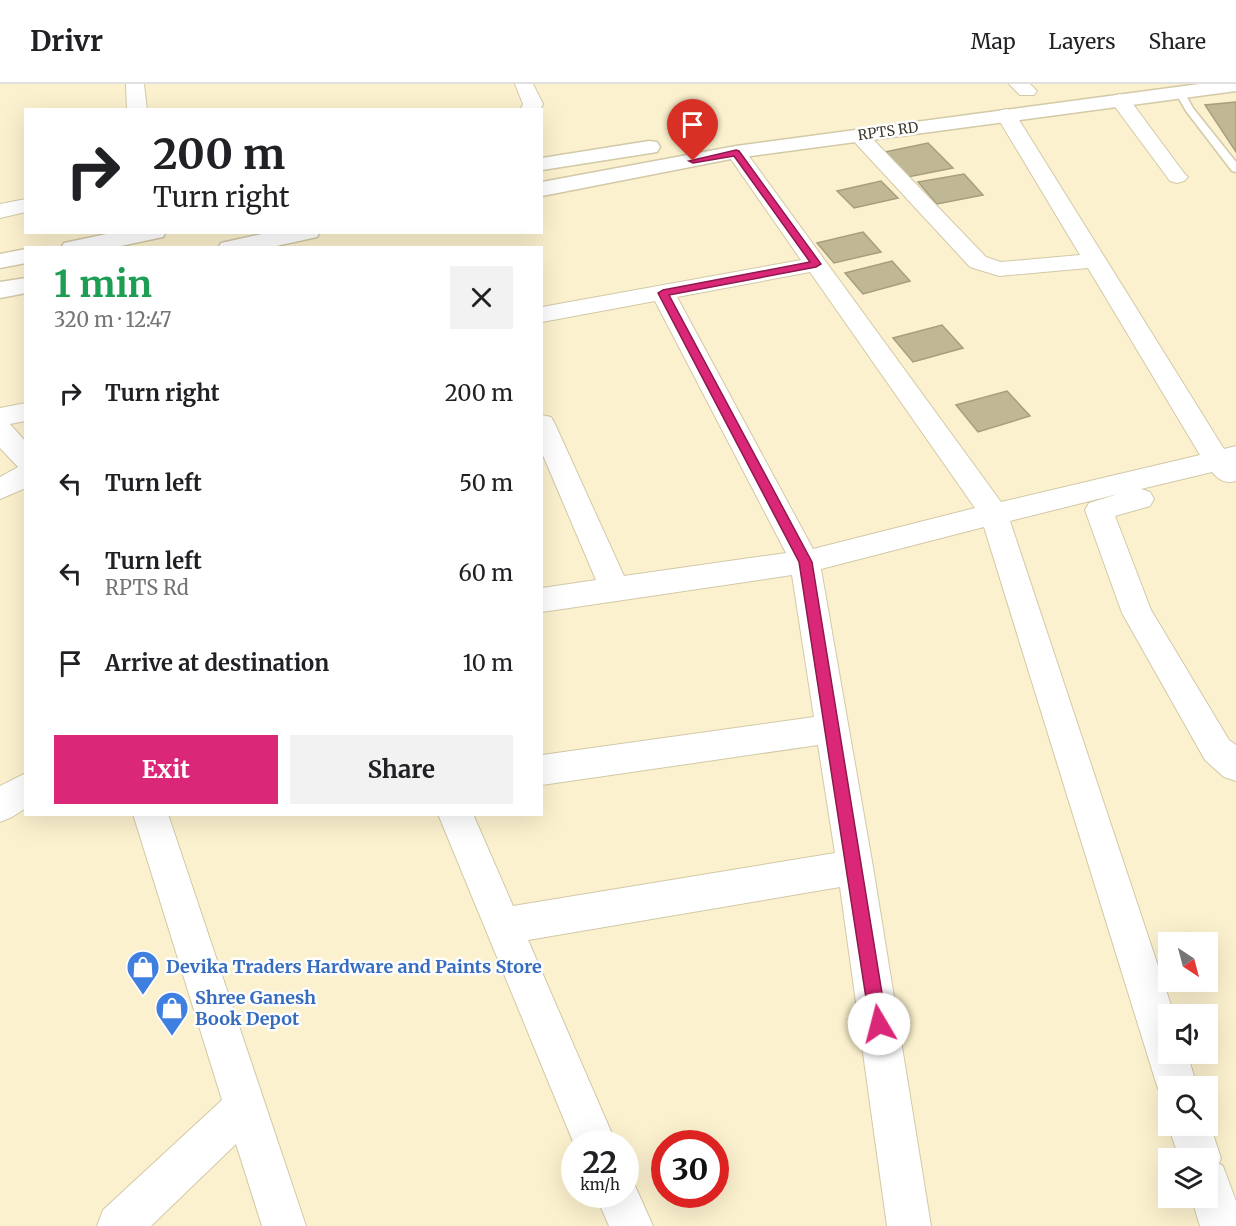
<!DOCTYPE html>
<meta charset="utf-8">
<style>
:root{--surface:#fff;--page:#f2f2f2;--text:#202124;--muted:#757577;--line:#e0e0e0;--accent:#db2777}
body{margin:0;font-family:Merriweather,serif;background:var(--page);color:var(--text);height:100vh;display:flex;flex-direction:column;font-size:22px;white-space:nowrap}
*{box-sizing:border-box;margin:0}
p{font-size:20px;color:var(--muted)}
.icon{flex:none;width:33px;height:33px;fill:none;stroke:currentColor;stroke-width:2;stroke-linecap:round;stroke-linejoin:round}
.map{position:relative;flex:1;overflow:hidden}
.drawer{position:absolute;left:24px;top:162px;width:519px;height:570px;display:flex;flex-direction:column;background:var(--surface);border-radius:0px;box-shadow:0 6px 24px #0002}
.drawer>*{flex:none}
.banner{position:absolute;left:24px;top:24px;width:519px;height:126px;border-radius:0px;box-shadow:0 6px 24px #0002;background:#fff;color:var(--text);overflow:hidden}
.needle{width:39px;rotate:144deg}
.controls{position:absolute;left:1158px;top:848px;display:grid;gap:12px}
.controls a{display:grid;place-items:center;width:60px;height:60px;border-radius:0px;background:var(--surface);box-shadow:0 6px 24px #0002;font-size:30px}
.speed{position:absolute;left:561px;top:1046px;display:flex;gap:12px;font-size:30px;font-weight:700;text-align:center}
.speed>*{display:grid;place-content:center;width:78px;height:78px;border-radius:50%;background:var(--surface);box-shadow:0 6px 24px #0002;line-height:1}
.speed small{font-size:15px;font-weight:400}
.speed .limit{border:9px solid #d22;background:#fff;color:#111}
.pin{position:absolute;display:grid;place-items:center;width:51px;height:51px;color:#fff;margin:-62px -26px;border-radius:50% 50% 50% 0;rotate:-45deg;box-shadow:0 0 6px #0007}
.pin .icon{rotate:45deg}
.me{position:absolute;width:66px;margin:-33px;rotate:352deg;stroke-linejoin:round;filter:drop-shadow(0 0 4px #0008)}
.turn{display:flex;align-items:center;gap:21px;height:126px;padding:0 30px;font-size:27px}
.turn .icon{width:78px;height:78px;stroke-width:2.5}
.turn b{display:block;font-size:42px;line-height:51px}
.round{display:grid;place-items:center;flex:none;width:63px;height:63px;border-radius:0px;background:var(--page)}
.head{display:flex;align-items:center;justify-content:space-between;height:102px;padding:0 30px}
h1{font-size:36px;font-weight:700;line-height:45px;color:#1e9e55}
.cta{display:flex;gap:12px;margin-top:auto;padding:12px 30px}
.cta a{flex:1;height:69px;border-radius:0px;background:var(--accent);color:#fff;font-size:24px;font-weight:700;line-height:69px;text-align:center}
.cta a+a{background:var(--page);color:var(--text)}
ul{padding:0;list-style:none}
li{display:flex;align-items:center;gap:18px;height:90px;padding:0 30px}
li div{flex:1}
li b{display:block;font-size:22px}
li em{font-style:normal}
header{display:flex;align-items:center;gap:36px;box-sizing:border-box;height:84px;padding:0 30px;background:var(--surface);border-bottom:2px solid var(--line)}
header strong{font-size:28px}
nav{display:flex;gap:33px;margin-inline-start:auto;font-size:21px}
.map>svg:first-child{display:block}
.building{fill:#c0b795;stroke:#a79e7d;stroke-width:1.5}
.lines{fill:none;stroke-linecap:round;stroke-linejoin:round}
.service-casing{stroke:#d2c9a7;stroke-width:3}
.minor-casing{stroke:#d2c9a7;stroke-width:2}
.tertiary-casing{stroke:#d2c9a7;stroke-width:3}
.service{fill:#fff;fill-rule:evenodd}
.minor{fill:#fff;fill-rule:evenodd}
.tertiary{fill:#fff;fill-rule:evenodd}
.route{fill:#db2777;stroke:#8e194d;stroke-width:1.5}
.labels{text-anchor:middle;stroke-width:5;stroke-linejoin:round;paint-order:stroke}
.far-street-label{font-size:14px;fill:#3c392b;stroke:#fefefe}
.near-shop-label{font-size:18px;font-weight:bold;fill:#366cbe;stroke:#fefefe;text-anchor:start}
</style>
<header>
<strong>Drivr</strong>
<nav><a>Map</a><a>Layers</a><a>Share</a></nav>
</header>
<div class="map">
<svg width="1236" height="1142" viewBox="0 0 1236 1142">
<rect width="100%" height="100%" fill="#fbf1ce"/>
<g class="building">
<polygon points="1236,18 1236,68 1205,21"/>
<polygon points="928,59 953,84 908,93 885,68"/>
<polygon points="964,90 983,111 937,120 918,98"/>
<polygon points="881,97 898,114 854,124 837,107"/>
<polygon points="863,148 881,168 834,179 817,159"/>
<polygon points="892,177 910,197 863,210 845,189"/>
<polygon points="942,241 963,264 913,278 893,254"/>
<polygon points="1007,307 1030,332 978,348 956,321"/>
</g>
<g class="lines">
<g class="service-casing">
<polygon id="service" points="1180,5 1183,6 1193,24 1236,78 1236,88 1232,87 1186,27 1175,8"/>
</g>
<g class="minor-casing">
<g id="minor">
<polygon points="126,0 144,0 147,26 127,26"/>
<polygon points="515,0 533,0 543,20 540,26 520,26 523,20"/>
<polygon points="1009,0 1030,0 1037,7 1034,11 1020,11"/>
<polygon points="1120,10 1127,12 1184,89 1188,93 1184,97 1177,99 1170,97 1110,16 1113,12"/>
<path d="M1006,25L1013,27L1016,31L1224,365L1236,362V397C1225,400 1219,396 1212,388L1141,405L1150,408L1154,415L1150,422L1115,432L1151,526L1229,656L1236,661V697L1224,693L1205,676L1122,529L1085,426L1089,419L1118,410L1010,437L1174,930H1168V969H1187L1197,1002H1168V1019L1163,1016L1157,1002L984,443L821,485L873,783L931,1142H887L840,803L528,856L616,1059L574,1060L438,730H473L513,822L835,769L818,661L542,701V671L814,633L792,491L542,528V504L596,496L542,369V331L551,333L555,340L624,492L786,469L655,217L542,238V223L801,176L726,68L729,64H743L1001,418L1200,371L1088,184L999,192L970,183L848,51L851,47H865L986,173L1001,178L1080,171L996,31L999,27ZM810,188L975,424L813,465L677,213Z"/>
<polygon points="26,115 26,128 0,134 0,120"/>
<polygon points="26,319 26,337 10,340 26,358 26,404 0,415 0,393 18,383 0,364 0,324"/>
<polygon points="26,689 26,724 12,733 0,738 0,702"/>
<polygon points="133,730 168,730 306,1142 262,1142 236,1060 151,1142 97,1142 103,1126 222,1016"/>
<polygon points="1208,1035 1221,1074 1219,1080 1223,1082 1236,1117 1236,1142 1200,1142 1191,1113 1208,1113 1208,1074 1179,1074 1168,1041 1208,1041"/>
<polygon points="626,1092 632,1095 653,1142 609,1142 595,1110 626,1110"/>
</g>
</g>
<g class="tertiary-casing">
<g id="tertiary">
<polygon points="1199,0 1236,0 1236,7 736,74 542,112 542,98 736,62"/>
<polygon points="649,57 657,58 660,63 657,68 542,86 542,74"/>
<polygon points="116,148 166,148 163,153 111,164 61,164 64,159"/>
<polygon points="271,148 320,148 317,153 267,164 218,164 221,159"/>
<polygon points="26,165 26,179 0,184 0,170"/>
<polygon points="26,194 26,209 0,214 0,198"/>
</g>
</g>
<use href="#service" class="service"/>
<use href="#minor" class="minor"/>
<use href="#tertiary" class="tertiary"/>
</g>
<polygon class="route" points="736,66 739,67 821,180 816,183 669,211 812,478 887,940 885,946 879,949 873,946 870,940 799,478 658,209 663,206 810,178 734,72 693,79 689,77"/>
<defs>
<g id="shop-pin" transform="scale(1.725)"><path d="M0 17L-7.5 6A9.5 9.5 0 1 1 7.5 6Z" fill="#3f7fe0" stroke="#fefefe"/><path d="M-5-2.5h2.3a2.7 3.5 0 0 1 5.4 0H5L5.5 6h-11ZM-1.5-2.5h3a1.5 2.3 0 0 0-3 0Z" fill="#fff"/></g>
</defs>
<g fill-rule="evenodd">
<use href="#shop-pin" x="143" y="883"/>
<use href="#shop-pin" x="172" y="924"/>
</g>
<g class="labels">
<g class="far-street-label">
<text transform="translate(888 47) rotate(-8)" y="5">RPTS RD</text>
</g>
<g class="near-shop-label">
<text x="166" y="889">Devika Traders Hardware and Paints Store</text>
<text x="195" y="920">Shree Ganesh<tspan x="195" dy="21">Book Depot</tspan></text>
</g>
</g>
</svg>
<div class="controls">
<a><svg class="needle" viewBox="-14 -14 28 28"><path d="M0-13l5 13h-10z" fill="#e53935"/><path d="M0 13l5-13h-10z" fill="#757577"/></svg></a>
<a><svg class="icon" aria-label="sound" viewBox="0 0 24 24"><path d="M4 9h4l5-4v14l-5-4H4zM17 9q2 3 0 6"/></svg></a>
<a><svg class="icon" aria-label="search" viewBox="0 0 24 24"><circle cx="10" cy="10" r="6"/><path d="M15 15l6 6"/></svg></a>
<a><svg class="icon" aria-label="layers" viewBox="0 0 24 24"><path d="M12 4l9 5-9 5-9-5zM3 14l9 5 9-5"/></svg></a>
</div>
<div class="speed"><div>22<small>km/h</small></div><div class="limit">30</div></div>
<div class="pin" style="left:693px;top:77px;background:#d93025"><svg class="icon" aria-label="arrive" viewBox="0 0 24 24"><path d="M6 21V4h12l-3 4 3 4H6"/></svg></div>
<svg class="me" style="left:879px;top:940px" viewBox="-20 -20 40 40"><circle r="19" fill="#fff"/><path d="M0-13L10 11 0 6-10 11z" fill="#db2777"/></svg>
<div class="banner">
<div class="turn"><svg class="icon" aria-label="right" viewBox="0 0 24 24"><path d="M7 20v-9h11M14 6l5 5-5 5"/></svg><div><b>200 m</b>Turn right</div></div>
</div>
<section class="drawer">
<div class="head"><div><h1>1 min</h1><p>320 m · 12:47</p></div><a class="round"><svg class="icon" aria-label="close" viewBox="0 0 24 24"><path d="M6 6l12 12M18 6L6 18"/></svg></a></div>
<ul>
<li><svg class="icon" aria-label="right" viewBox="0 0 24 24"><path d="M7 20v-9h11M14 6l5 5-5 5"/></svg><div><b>Turn right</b></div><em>200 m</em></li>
<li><svg class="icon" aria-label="left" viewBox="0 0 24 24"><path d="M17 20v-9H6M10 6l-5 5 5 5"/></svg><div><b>Turn left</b></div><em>50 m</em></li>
<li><svg class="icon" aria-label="left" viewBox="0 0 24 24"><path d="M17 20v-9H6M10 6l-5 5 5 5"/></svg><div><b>Turn left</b><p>RPTS Rd</p></div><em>60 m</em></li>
<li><svg class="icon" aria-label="arrive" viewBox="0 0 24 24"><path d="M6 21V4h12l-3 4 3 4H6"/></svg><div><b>Arrive at destination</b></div><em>10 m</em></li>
</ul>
<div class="cta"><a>Exit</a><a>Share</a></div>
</section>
</div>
